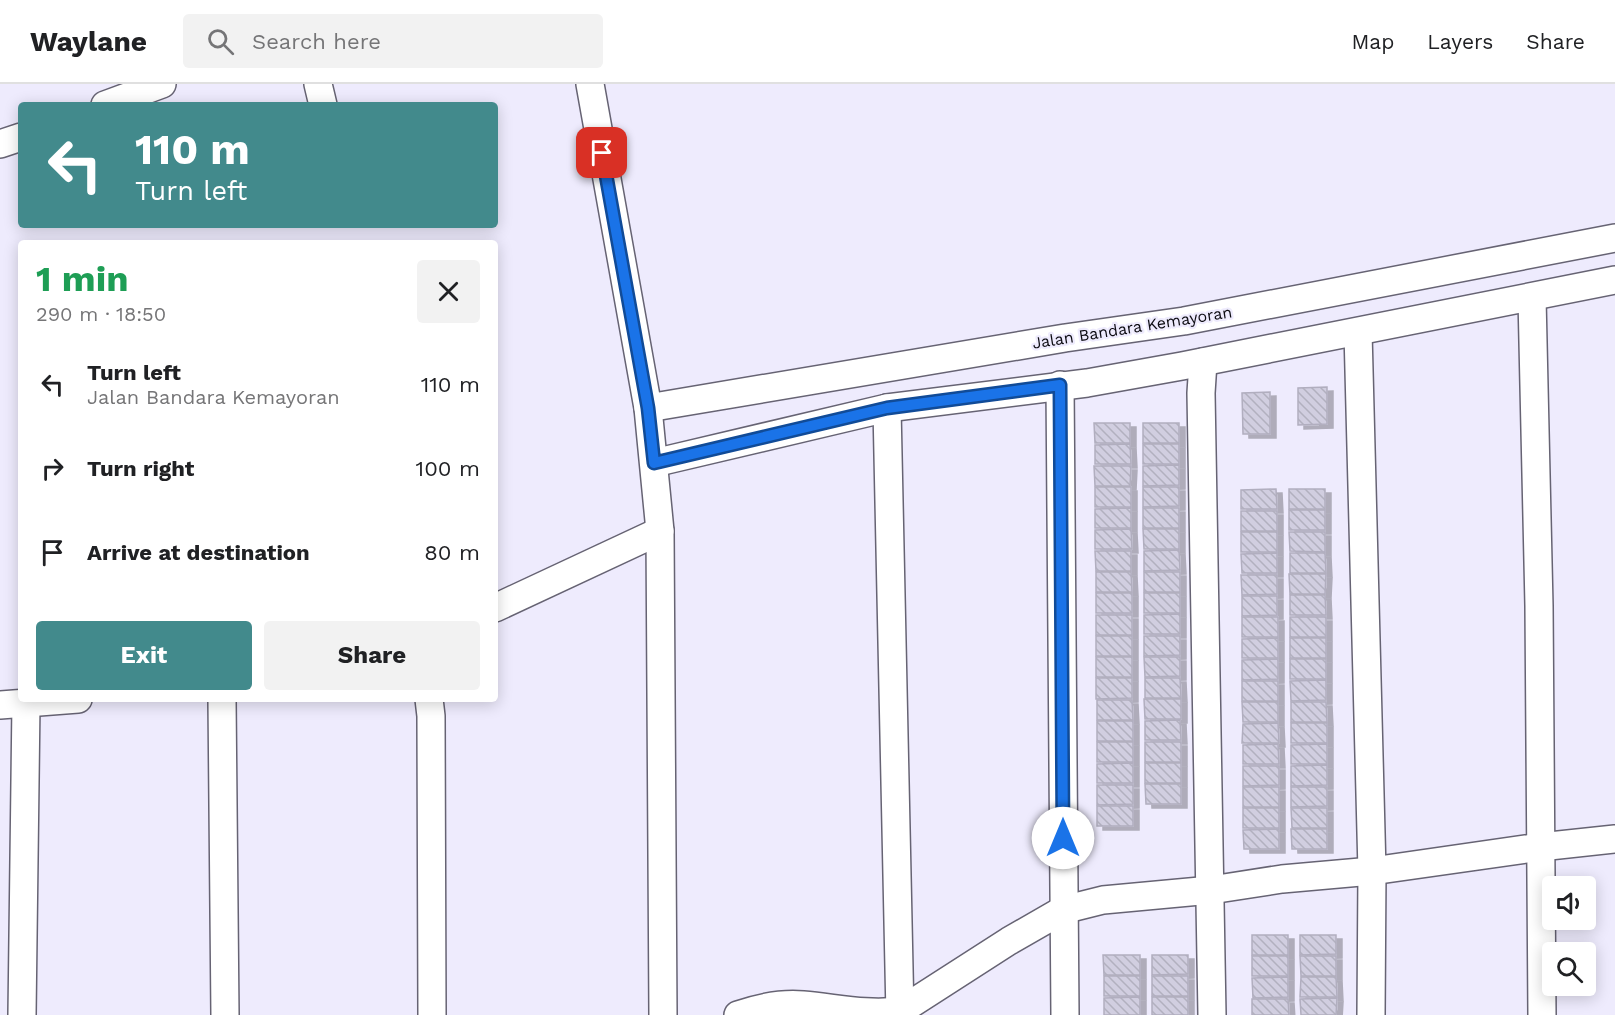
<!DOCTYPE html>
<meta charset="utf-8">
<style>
:root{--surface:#fff;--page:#f2f2f2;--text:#202124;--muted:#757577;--line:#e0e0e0;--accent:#428a8c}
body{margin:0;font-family:"Work Sans",sans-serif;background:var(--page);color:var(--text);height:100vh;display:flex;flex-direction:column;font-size:22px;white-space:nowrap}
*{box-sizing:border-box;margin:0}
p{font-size:20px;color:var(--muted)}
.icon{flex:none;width:33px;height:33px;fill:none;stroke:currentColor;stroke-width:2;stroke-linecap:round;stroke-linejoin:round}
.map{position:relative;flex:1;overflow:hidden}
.sheet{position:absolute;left:18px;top:156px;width:480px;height:462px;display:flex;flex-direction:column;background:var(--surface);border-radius:6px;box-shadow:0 3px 15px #0003}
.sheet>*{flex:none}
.top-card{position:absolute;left:18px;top:18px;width:480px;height:126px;border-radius:6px;box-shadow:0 3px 15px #0003;background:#428a8c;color:#fff;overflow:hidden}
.tools{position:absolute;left:1542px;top:792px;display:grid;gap:12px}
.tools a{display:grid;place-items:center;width:54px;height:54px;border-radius:6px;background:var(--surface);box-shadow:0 3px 15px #0003;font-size:30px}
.pin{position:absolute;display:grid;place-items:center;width:51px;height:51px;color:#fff;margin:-26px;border-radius:12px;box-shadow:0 3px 9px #0006}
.me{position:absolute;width:66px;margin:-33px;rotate:0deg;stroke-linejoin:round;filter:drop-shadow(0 0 4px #0008)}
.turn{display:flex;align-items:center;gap:21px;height:126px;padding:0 18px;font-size:27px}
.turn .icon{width:78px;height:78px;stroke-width:2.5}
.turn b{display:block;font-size:42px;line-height:51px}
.round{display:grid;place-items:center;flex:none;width:63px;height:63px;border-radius:6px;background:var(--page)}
.head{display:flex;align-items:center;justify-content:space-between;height:102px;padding:0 18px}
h1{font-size:36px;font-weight:700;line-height:45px;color:#1e9e55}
.button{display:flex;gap:12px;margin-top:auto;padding:12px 18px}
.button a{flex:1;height:69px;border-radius:6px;background:var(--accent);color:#fff;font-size:24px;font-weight:700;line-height:69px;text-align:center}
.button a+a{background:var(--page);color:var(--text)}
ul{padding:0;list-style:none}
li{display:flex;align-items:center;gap:18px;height:84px;padding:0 18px}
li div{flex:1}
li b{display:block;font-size:22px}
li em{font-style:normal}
header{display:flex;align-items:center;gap:36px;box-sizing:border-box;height:84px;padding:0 30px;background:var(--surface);border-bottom:2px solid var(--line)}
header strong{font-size:28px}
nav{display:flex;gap:33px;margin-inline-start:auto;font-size:21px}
.search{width:420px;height:54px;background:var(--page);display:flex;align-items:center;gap:15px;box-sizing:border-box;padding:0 21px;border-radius:6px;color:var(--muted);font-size:22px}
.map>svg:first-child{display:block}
.building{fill:url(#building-back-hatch);stroke:#b1aebf;stroke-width:1.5;filter:url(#shadow)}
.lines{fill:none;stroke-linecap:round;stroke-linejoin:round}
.street-casing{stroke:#666373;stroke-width:30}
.street{stroke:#fff;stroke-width:27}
.route-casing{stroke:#114b97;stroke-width:15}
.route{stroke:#1a73e8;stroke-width:10}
.labels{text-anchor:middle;stroke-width:4.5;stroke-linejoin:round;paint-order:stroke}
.street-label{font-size:16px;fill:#0d0c12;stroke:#eeebfd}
</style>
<header>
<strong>Waylane</strong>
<div class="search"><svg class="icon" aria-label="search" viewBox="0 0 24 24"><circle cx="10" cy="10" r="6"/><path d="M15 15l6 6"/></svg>Search here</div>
<nav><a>Map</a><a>Layers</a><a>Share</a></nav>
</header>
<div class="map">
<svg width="1615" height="931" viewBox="0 0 1615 931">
<defs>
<pattern id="building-back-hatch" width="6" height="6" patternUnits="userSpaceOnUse" patternTransform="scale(1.5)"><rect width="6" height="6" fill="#d1cee0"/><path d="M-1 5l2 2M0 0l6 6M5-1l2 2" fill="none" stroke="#b2b0bf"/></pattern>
<filter id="shadow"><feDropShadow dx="6" dy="4" stdDeviation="0" flood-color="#0004"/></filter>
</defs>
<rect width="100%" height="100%" fill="#eeebfd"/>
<g class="building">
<polygon points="1327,303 1327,340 1298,341 1298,304"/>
<polygon points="1270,308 1270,350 1243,350 1242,309"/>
<polygon points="1094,339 1130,339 1130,359 1095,359"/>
<rect x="1143" y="339" width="36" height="20"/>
<polygon points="1130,360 1131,380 1095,380 1095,361"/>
<rect x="1143" y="360" width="36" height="20"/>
<polygon points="1179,381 1179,401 1143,402 1143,382"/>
<polygon points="1094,382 1131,382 1130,402 1095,402"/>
<rect x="1095" y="403" width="36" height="20"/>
<polygon points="1143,403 1179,403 1179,422 1143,423"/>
<polygon points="1276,405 1277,425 1241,425 1241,406"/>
<rect x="1289" y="405" width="36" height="20"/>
<polygon points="1131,424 1131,444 1095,444 1095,425"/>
<rect x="1143" y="424" width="36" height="20"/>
<rect x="1289" y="426" width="36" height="20"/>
<rect x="1241" y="427" width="36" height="20"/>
<polygon points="1131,445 1132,465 1095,465 1095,446"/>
<polygon points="1143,445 1179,445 1179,465 1144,465"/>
<rect x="1241" y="448" width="36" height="20"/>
<polygon points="1289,448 1325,448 1325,468 1290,467"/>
<polygon points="1179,466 1180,486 1144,487 1144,467"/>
<polygon points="1095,467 1131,467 1131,487 1096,487"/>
<polygon points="1277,469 1277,489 1242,489 1241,470"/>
<polygon points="1290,469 1325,469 1326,489 1290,489"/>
<polygon points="1096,488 1131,488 1132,508 1096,508"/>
<rect x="1144" y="488" width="36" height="20"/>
<polygon points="1289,490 1326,490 1325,510 1290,510"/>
<polygon points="1241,491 1277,491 1277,510 1242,511"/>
<rect x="1096" y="509" width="36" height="20"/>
<rect x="1144" y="509" width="36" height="20"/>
<polygon points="1290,511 1325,511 1326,531 1290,531"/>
<polygon points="1242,512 1277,512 1277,531 1242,532"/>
<polygon points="1180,530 1180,550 1144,550 1144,531"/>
<rect x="1096" y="531" width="36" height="20"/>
<rect x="1242" y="533" width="36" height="20"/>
<rect x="1290" y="533" width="36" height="20"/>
<rect x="1096" y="552" width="36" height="20"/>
<polygon points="1144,552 1180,552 1180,571 1144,572"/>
<polygon points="1278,554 1278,574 1242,574 1242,555"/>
<rect x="1290" y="554" width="36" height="20"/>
<rect x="1096" y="573" width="36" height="20"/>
<polygon points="1144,573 1180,573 1180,592 1145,593"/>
<polygon points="1278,575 1278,595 1242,596 1242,576"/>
<rect x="1290" y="575" width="36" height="20"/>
<polygon points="1096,594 1132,594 1132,614 1096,615"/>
<polygon points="1145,594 1180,594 1181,614 1145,614"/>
<polygon points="1326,596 1326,616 1291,617 1290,597"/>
<rect x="1242" y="597" width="36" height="20"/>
<polygon points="1144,615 1181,615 1181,635 1145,635"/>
<polygon points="1097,616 1132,616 1133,636 1097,636"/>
<polygon points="1242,618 1278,618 1278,638 1243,638"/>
<polygon points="1291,618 1326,618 1327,638 1291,638"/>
<polygon points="1180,636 1181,656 1145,656 1145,637"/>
<rect x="1097" y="637" width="36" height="20"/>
<polygon points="1278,639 1279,659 1242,659 1243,640"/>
<rect x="1291" y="639" width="36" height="20"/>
<rect x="1097" y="658" width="36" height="20"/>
<rect x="1145" y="658" width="36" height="20"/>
<polygon points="1278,660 1279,680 1243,680 1243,661"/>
<polygon points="1327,660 1327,680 1291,680 1291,661"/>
<polygon points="1133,679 1133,699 1097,699 1097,680"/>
<rect x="1145" y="679" width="36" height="20"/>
<polygon points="1327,681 1327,701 1291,702 1291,682"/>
<polygon points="1243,682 1279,682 1279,701 1243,702"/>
<polygon points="1145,700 1181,700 1181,720 1146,720"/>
<polygon points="1097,701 1133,701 1133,720 1097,721"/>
<rect x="1243" y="703" width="36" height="20"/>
<polygon points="1291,703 1327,703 1327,722 1291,723"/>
<rect x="1097" y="722" width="36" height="20"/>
<rect x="1243" y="724" width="36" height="20"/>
<polygon points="1291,724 1327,724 1327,744 1292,744"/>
<polygon points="1279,745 1279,765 1244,765 1243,746"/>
<polygon points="1291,745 1327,745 1327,765 1292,765"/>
<rect x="1252" y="851" width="36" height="20"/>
<polygon points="1300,851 1336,851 1336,870 1300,871"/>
<polygon points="1103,871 1140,871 1140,891 1104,891"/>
<polygon points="1152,871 1188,871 1188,890 1152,891"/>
<rect x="1252" y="872" width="36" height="20"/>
<polygon points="1300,872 1336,872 1336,892 1301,892"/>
<rect x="1104" y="892" width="36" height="20"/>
<rect x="1152" y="892" width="36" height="20"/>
<polygon points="1288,893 1288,913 1253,914 1252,894"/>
<polygon points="1301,893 1336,893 1337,913 1300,913"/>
<polygon points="1140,913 1140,931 1104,931 1104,914"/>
<rect x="1152" y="913" width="36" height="18"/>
<polygon points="1337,914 1336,931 1301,931 1300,915"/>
<polygon points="1252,915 1288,915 1289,931 1252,931"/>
</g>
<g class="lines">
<g class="street-casing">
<g id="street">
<polyline points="318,0 323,21"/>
<polyline points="590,0 648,324 660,447 663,931"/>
<polyline points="105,21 162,0"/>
<polyline points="0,60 21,53"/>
<polyline points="1532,214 1539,522 1542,931"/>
<polyline points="1358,248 1372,787 1371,931"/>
<polyline points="1203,278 1201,309 1212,931"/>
<polyline points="1060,301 1065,931"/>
<polyline points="648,324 1065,254 1184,237 1615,154"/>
<polyline points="887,324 900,931"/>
<polyline points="654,379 887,324 1087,299 1182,282 1615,196"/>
<polyline points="495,524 660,447"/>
<polyline points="222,615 225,931"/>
<polyline points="429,615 431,632 432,931"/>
<polyline points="0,621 78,615"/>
<polyline points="22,931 26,619"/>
<path d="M738,931C758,924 781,919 803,921C838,924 865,931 900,927L1009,857L1063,826L1103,816L1211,806L1282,795L1372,787L1540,763L1615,755"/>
</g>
</g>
<use href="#street" class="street"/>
</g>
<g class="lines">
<g class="route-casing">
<polyline id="route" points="602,69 648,324 654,379 887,324 1060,301 1063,754"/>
</g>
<use href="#route" class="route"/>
</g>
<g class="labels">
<g class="street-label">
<text transform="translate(1132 243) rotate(-9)" y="6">Jalan Bandara Kemayoran</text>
</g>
</g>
</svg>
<div class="tools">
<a><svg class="icon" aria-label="sound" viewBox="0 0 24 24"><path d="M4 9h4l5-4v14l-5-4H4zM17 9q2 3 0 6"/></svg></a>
<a><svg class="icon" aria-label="search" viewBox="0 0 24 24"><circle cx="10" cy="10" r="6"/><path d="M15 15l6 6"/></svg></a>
</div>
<div class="pin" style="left:602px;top:69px;background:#d93025"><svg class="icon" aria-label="arrive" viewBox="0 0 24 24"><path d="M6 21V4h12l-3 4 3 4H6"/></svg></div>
<svg class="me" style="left:1063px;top:754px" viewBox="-20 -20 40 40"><circle r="19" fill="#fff"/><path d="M0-13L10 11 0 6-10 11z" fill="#1a73e8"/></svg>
<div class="top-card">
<div class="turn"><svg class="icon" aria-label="left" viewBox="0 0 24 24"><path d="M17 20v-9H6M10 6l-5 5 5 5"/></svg><div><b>110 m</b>Turn left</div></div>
</div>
<section class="sheet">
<div class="head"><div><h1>1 min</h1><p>290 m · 18:50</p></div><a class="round"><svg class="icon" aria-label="close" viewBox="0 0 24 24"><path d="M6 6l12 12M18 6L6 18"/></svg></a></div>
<ul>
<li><svg class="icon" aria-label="left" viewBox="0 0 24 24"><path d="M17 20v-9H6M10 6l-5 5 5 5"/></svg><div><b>Turn left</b><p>Jalan Bandara Kemayoran</p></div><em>110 m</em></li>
<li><svg class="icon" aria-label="right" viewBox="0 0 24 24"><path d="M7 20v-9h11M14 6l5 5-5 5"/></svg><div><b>Turn right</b></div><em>100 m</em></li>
<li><svg class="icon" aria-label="arrive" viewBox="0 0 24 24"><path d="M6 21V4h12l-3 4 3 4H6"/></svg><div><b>Arrive at destination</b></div><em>80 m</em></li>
</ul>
<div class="button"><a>Exit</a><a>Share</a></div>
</section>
</div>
